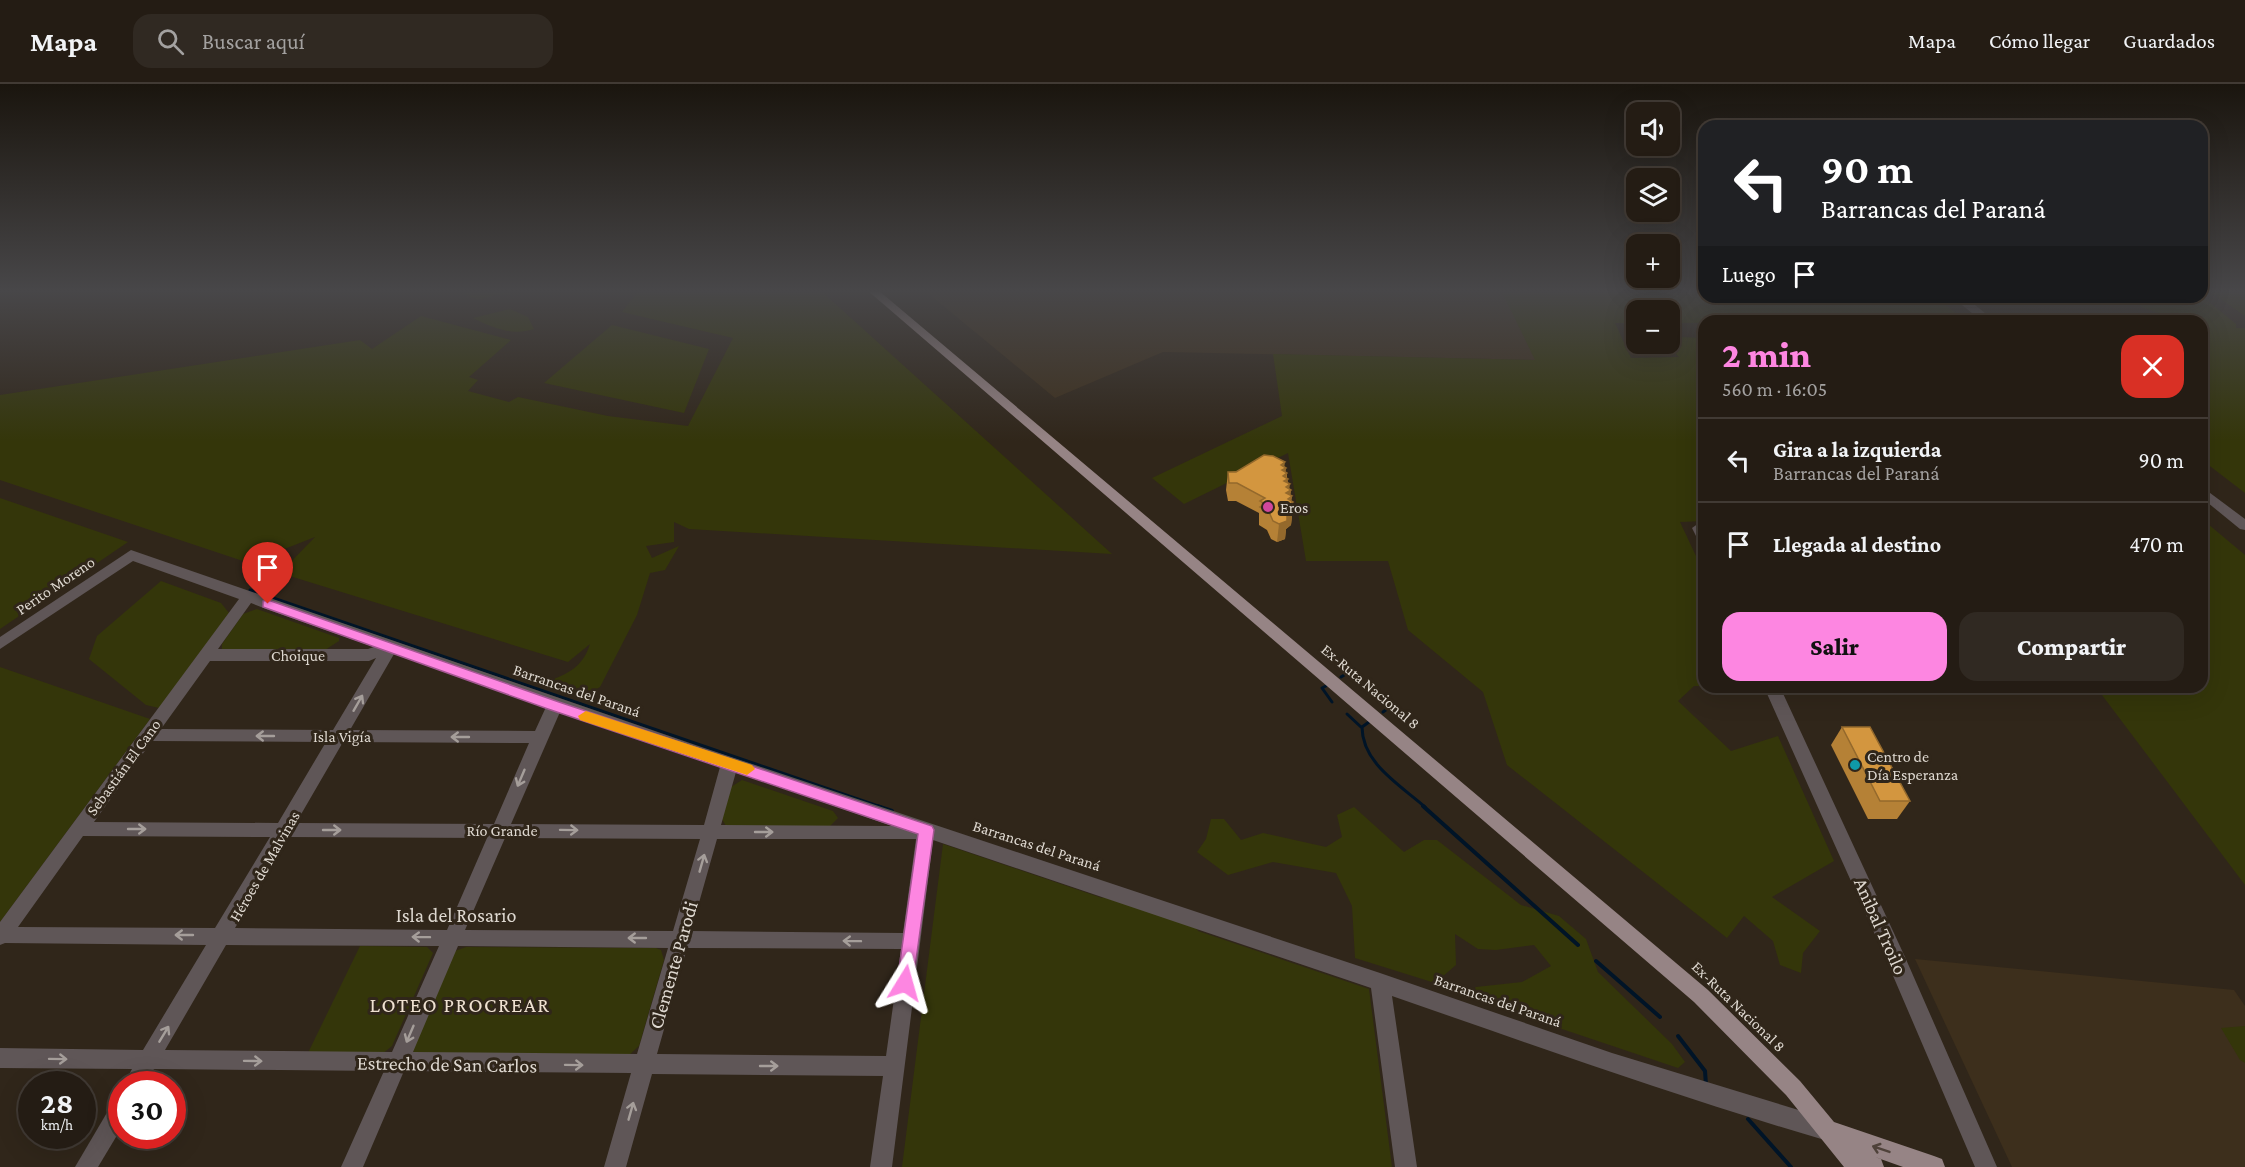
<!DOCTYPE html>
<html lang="es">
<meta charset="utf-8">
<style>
:root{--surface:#241c14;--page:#302922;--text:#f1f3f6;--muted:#a3a1a0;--line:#413a34;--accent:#fd86e1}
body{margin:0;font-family:"Crimson Pro",serif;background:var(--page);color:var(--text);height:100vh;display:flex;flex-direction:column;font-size:22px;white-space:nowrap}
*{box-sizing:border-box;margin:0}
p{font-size:20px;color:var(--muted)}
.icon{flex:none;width:33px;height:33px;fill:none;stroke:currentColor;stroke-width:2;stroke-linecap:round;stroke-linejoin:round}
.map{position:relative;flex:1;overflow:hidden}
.side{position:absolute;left:1698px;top:231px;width:510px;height:378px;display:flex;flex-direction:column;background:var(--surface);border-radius:18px;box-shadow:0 6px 24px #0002,0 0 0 2px var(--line)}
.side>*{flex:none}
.banner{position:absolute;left:1698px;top:36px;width:510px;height:183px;border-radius:18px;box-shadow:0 6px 24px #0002,0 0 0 2px var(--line);background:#202124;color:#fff;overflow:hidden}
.buttons{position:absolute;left:1626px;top:18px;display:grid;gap:12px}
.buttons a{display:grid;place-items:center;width:54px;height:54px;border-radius:12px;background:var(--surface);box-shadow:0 6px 24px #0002,0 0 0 2px var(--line);font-size:30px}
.speed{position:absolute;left:18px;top:987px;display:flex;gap:12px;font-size:30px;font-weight:700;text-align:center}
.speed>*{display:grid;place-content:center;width:78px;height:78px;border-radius:50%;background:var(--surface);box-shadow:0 6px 24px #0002,0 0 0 2px var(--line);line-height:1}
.speed small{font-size:15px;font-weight:400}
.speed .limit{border:9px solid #d22;background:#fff;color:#111}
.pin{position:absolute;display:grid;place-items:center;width:51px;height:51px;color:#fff;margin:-62px -26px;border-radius:50% 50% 50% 0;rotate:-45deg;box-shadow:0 0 6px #0007}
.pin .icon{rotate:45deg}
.me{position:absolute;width:66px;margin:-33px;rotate:8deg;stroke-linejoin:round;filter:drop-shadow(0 0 4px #0008)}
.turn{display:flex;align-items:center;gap:21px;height:126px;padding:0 24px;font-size:27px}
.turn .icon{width:78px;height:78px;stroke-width:2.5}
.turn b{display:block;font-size:42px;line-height:51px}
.then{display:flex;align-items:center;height:57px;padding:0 24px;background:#0003;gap:12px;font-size:22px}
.round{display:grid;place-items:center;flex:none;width:63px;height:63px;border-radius:18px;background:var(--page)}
.overview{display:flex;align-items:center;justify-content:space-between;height:102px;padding:0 24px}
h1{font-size:36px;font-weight:800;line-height:45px;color:var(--accent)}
.cta{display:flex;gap:12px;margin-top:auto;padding:12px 24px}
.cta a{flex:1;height:69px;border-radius:18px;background:var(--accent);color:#111;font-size:24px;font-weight:800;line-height:69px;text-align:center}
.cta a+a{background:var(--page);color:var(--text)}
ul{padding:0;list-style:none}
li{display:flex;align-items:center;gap:18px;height:84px;padding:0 24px;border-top:2px solid var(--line)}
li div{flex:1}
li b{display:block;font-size:22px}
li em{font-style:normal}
header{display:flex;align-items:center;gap:36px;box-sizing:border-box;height:84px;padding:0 30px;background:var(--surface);border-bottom:2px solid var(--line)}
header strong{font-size:28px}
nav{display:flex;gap:33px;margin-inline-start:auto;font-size:21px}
.search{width:420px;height:54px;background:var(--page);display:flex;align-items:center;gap:15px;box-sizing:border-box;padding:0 21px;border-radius:18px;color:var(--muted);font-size:22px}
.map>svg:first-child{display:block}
.built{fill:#3d2f1c}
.green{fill:#34360a}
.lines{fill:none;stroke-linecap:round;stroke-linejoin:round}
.stream-far1{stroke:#001427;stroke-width:3}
.stream{stroke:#001427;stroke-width:4}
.minor{fill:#5f5657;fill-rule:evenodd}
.major{fill:#968485;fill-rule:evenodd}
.wall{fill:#b58136}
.shaded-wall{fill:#94692c}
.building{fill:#d3963f;stroke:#94692c;stroke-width:1.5}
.oneway{stroke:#a59e9a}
.oneway2{stroke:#4f423a}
.route{fill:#fd86e1;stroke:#a45792;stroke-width:1.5}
.slow{fill:#f59e0b}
.hotel-dot{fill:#d1479c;stroke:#30261a;stroke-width:2}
.culture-dot{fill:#0f9aa8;stroke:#30261a;stroke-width:2}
.labels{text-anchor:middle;stroke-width:6;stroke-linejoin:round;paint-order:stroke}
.poi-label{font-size:16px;fill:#ded8d0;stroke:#30261a;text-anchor:start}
.street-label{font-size:16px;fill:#ded8d0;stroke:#30261a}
.near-street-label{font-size:20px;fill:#ded8d0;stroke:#30261a}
.near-neighbourhood-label{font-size:21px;letter-spacing:1.5px;fill:#efe1d1;stroke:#30261a}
</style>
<header>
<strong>Mapa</strong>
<div class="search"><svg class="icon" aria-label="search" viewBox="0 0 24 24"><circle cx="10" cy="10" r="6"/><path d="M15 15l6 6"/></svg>Buscar aquí</div>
<nav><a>Mapa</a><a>Cómo llegar</a><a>Guardados</a></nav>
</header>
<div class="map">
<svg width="2245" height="1083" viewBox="0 0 2245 1083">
<rect width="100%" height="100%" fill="#30261a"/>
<g class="built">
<polygon points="924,206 1503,206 1536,276 1163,268 1055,314"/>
<polygon points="1915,875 2234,906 2245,922 2245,1083 2012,1083"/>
</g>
<g class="green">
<path d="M461,206H511L512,207L510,210C487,207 482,226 461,206Z"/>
<path d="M639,206H820L1112,470L689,445L674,438V458L646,462L652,474L679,462L665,486L650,489L637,531L600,603L582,613L556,605L551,596C571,589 584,580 590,560L568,578L280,489L315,453L249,479L0,396V311L360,256L372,265L421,232L511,256L469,293L478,296L468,307L509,318L518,313L608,332L688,342L733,254L622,228Z"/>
<polygon points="1501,206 1704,206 1704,213 1936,213 1965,237 1670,239 1670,226 1636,226 1636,239 1615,239 1631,274 1679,273 1673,267 1677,253 1704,254 1704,437 1680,438 1704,489 1704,602 1694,602 1678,617 1731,667 1778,652 1834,777 1772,813 1820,847 1803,869 1801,889 1780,881 1773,857 1744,832 1727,854 1507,681 1483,608 1408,546 1388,477 1306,477 1288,369 1184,420 1152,394 1282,332 1273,270 1535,276"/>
<polygon points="2208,206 2245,206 2245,232"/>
<polygon points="2202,212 2236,240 2236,244 2245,244 2245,409 2202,376 2202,237 2171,237 2170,233 2141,223 2138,213"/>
<path d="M510,225L528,233L534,245C512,252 493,244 473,234Z"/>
<polygon points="612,241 709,265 684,329 544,299"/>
<polygon points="0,414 128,458 0,545"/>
<polygon points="2202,435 2245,471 2245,801 2096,603 2202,603"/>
<polygon points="161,497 221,519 229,529 159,624 146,621 89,575 97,552"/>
<polygon points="257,525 339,554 339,557 325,566 222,565 222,560 243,530"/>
<polygon points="0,583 150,635 0,838"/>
<polygon points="742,696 833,727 838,734 830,742 726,742 722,735 731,703"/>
<polygon points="1354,723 1404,768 1424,756 1437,756 1521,821 1559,832 1586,855 1598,888 1672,960 1685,978 1678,984 1464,912 1476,903 1522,898 1551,882 1534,861 1496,866 1478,865 1455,850 1456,881 1435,899 1355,874 1352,822 1336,789 1273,778 1228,791 1197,768 1206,755 1211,735 1224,735 1241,756 1263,749 1326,763 1342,753 1337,731"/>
<polygon points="943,760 1102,814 1107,810 1193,838 1198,847 1369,905 1392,1083 902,1083"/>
<polygon points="360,862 427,863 433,869 392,962 382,970 307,971"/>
<polygon points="466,863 656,864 661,866 664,876 639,962 628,972 415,970 412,965 455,867"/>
<polygon points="2245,942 2245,979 2240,976 2221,944"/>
</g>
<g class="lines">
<g class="stream-far1">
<polyline points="250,506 881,723"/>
<polyline points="1341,593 1354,585"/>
<polyline points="1326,602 1322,604 1332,618"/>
<polyline points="1383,628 1394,620"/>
<polyline points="1347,630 1361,643"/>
<path d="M1369,638L1362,643C1362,679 1400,701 1425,723"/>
</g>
<g class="stream">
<polyline points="877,722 892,727"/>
<polyline points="1423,722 1578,861"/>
<polyline points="1596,877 1660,933"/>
<polyline points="1678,952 1705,987 1706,1001"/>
<polyline points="1748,1035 1791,1083"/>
</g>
<g class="minor">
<polygon points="1952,213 1965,213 1995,237 1982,237"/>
<polygon points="2202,403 2245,435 2245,446 2240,445 2202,414"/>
<polygon points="1699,439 1704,441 1704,460 1699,458 1692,444"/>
<path d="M131,466L698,662L1380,889L1612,969L1828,1035L1835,1039L1839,1046L1835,1053L1828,1057C1681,1014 1536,962 1392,912L1417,1083H1395L1371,904L933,756L892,1083H870L883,992L652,990L626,1083H604L631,989L404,987L363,1083H341L384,987L154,985L145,1000H124L132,985L0,984V964L143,966L206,861L5,859L0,861V838L239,515L133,477L0,565V553ZM251,519L266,525L374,563L368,565H218ZM394,570L406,574L546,623L535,647L350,646ZM376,574L333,646L161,645L210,577H369ZM560,628L720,683L704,741L511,740ZM152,657L326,658L278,739L94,738ZM343,658L529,659L494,740L296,739ZM736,688L892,742L721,741ZM83,752L270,753L215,844L18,843ZM288,753L487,754L447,846L235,844ZM505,754L700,755L673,847L465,846ZM717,755H916L903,849L691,847ZM226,861L439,862L392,968L165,966ZM458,862L668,864L637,970L413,968ZM687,864L901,865L886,972L657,970Z"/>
<polygon points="1764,603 1780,603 1905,873 1997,1083 1975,1083 1885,873"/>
<polygon points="122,1012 122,1043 98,1083 75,1083 115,1015"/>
</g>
<polygon class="major" points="867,206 878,206 1708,906 1800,997 1834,1038 1934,1072 1942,1075 1945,1083 1903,1083 1875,1073 1881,1075 1884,1083 1844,1083 1786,1011 1694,918"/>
</g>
<g class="wall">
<polygon points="1284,383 1286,384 1285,388 1287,389 1287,394 1289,405 1291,406 1290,411 1292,412 1291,417 1292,423 1293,423 1291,441 1286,445 1285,455 1277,458 1271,455 1267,446 1259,441 1259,429 1236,417 1228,417 1226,406 1228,388"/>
<polygon points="1842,643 1910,717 1897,735 1868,735 1831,661"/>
</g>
<polygon class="shaded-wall" points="1285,378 1284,385 1286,384 1285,391 1287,389 1286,396 1288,395 1287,402 1290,400 1289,407 1291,406 1290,414 1292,412 1291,419 1293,418 1292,425 1293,423 1291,441 1286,445 1285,455 1277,458 1279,440 1281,381"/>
<g class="building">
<polygon points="1264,371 1273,372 1285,378 1281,381 1286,384 1282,386 1287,389 1283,392 1288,395 1284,397 1290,400 1286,403 1291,406 1286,409 1292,412 1288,415 1293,418 1288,421 1293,423 1287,429 1287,437 1279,440 1273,437 1269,428 1260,423 1265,420 1260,417 1265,414 1237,399 1229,399 1228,388 1236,388"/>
<polygon points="1842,643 1870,643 1910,717 1880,717"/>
</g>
<defs><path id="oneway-shaft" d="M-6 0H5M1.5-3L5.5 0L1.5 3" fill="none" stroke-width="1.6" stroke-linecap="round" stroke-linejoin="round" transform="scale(1.5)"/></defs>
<g class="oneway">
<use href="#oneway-shaft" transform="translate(358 619) rotate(-60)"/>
<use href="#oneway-shaft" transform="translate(265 652) rotate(-180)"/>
<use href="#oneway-shaft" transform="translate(460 653) rotate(-180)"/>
<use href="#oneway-shaft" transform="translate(521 694) rotate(113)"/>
<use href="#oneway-shaft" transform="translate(137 745)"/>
<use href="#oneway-shaft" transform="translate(332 746)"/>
<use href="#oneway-shaft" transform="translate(569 746) rotate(1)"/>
<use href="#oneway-shaft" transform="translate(764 748)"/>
<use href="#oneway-shaft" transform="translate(702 779) rotate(-74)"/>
<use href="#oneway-shaft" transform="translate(184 851) rotate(-180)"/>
<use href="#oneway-shaft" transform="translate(421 853) rotate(-179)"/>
<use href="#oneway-shaft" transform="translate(637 854) rotate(-180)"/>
<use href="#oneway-shaft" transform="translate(852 857) rotate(-179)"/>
<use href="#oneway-shaft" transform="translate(164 950) rotate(-59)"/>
<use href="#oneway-shaft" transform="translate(410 950) rotate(113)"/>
<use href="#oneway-shaft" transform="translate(58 975) rotate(1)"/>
<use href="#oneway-shaft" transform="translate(253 977) rotate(1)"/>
<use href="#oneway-shaft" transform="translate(574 981) rotate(1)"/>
<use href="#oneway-shaft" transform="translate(769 982)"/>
<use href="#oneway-shaft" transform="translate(631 1027) rotate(-74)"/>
</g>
<use class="oneway2" href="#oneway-shaft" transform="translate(1881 1065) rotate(-161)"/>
<linearGradient id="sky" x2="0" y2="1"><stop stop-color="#1a150e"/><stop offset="0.58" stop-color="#484749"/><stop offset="1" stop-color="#484749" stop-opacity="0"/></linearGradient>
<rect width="2245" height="357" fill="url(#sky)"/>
<polygon class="route" points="268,516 559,618 932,742 934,746 912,905 905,907 899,905 897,899 918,750 548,625 263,523 263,517"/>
<polygon class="slow" points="586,627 752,681 755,685 747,691 580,636 578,632"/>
<circle class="hotel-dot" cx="1268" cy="423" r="6"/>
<circle class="culture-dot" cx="1855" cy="681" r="6"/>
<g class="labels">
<g class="poi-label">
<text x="1280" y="429">Eros</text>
<text x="1867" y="678">Centro de<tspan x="1867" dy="18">Día Esperanza</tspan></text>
</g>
<g class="street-label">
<text transform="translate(55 501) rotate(-34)" y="6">Perito Moreno</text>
<text x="298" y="577">Choique</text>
<text transform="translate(1371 602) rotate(40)" y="6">Ex-Ruta Nacional 8</text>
<text transform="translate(577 606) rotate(19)" y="6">Barrancas del Paraná</text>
<text x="342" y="658">Isla Vigía</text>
<text transform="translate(123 683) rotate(-54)" y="6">Sebastián El Cano</text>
<text x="502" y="752">Río Grande</text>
<text transform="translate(1037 761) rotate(18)" y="6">Barrancas del Paraná</text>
<text transform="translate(264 782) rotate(-60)" y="6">Héroes de Malvinas</text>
<text transform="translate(1498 916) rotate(19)" y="6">Barrancas del Paraná</text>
<text transform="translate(1739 922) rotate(44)" y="6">Ex-Ruta Nacional 8</text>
</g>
<g class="near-street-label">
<text x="456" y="838">Isla del Rosario</text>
<text transform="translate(1881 842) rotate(66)" y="7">Anibal Troilo</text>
<text transform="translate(673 881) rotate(-74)" y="7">Clemente Parodi</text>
<text transform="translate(447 980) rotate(1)" y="7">Estrecho de San Carlos</text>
</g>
<g class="near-neighbourhood-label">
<text x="460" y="928">LOTEO PROCREAR</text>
</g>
</g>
</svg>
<div class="buttons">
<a><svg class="icon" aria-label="sound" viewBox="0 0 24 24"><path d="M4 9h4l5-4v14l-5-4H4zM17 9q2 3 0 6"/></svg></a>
<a><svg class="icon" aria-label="layers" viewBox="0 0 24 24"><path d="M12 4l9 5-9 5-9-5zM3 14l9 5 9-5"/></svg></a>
<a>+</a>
<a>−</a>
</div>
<div class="speed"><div>28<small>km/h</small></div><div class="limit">30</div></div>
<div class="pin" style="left:268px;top:520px;background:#d93025"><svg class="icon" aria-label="arrive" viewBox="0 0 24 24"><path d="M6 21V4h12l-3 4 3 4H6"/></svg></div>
<svg class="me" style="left:905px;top:899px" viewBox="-20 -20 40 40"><path d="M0-17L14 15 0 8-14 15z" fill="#fd86e1" stroke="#fff" stroke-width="4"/></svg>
<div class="banner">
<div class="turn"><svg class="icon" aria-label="left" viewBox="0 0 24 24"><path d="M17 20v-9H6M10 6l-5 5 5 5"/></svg><div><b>90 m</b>Barrancas del Paraná</div></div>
<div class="then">Luego<svg class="icon" aria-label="arrive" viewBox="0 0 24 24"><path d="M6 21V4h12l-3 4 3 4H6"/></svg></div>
</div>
<section class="side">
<div class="overview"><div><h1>2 min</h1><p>560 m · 16:05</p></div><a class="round" style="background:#d93025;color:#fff"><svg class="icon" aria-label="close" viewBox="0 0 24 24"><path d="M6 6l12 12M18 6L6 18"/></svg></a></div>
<ul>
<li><svg class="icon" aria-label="left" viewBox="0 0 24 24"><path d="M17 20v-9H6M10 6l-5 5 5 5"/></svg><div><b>Gira a la izquierda</b><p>Barrancas del Paraná</p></div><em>90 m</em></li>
<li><svg class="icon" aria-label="arrive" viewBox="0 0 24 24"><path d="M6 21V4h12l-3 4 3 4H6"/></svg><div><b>Llegada al destino</b></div><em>470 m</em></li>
</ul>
<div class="cta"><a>Salir</a><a>Compartir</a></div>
</section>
</div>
